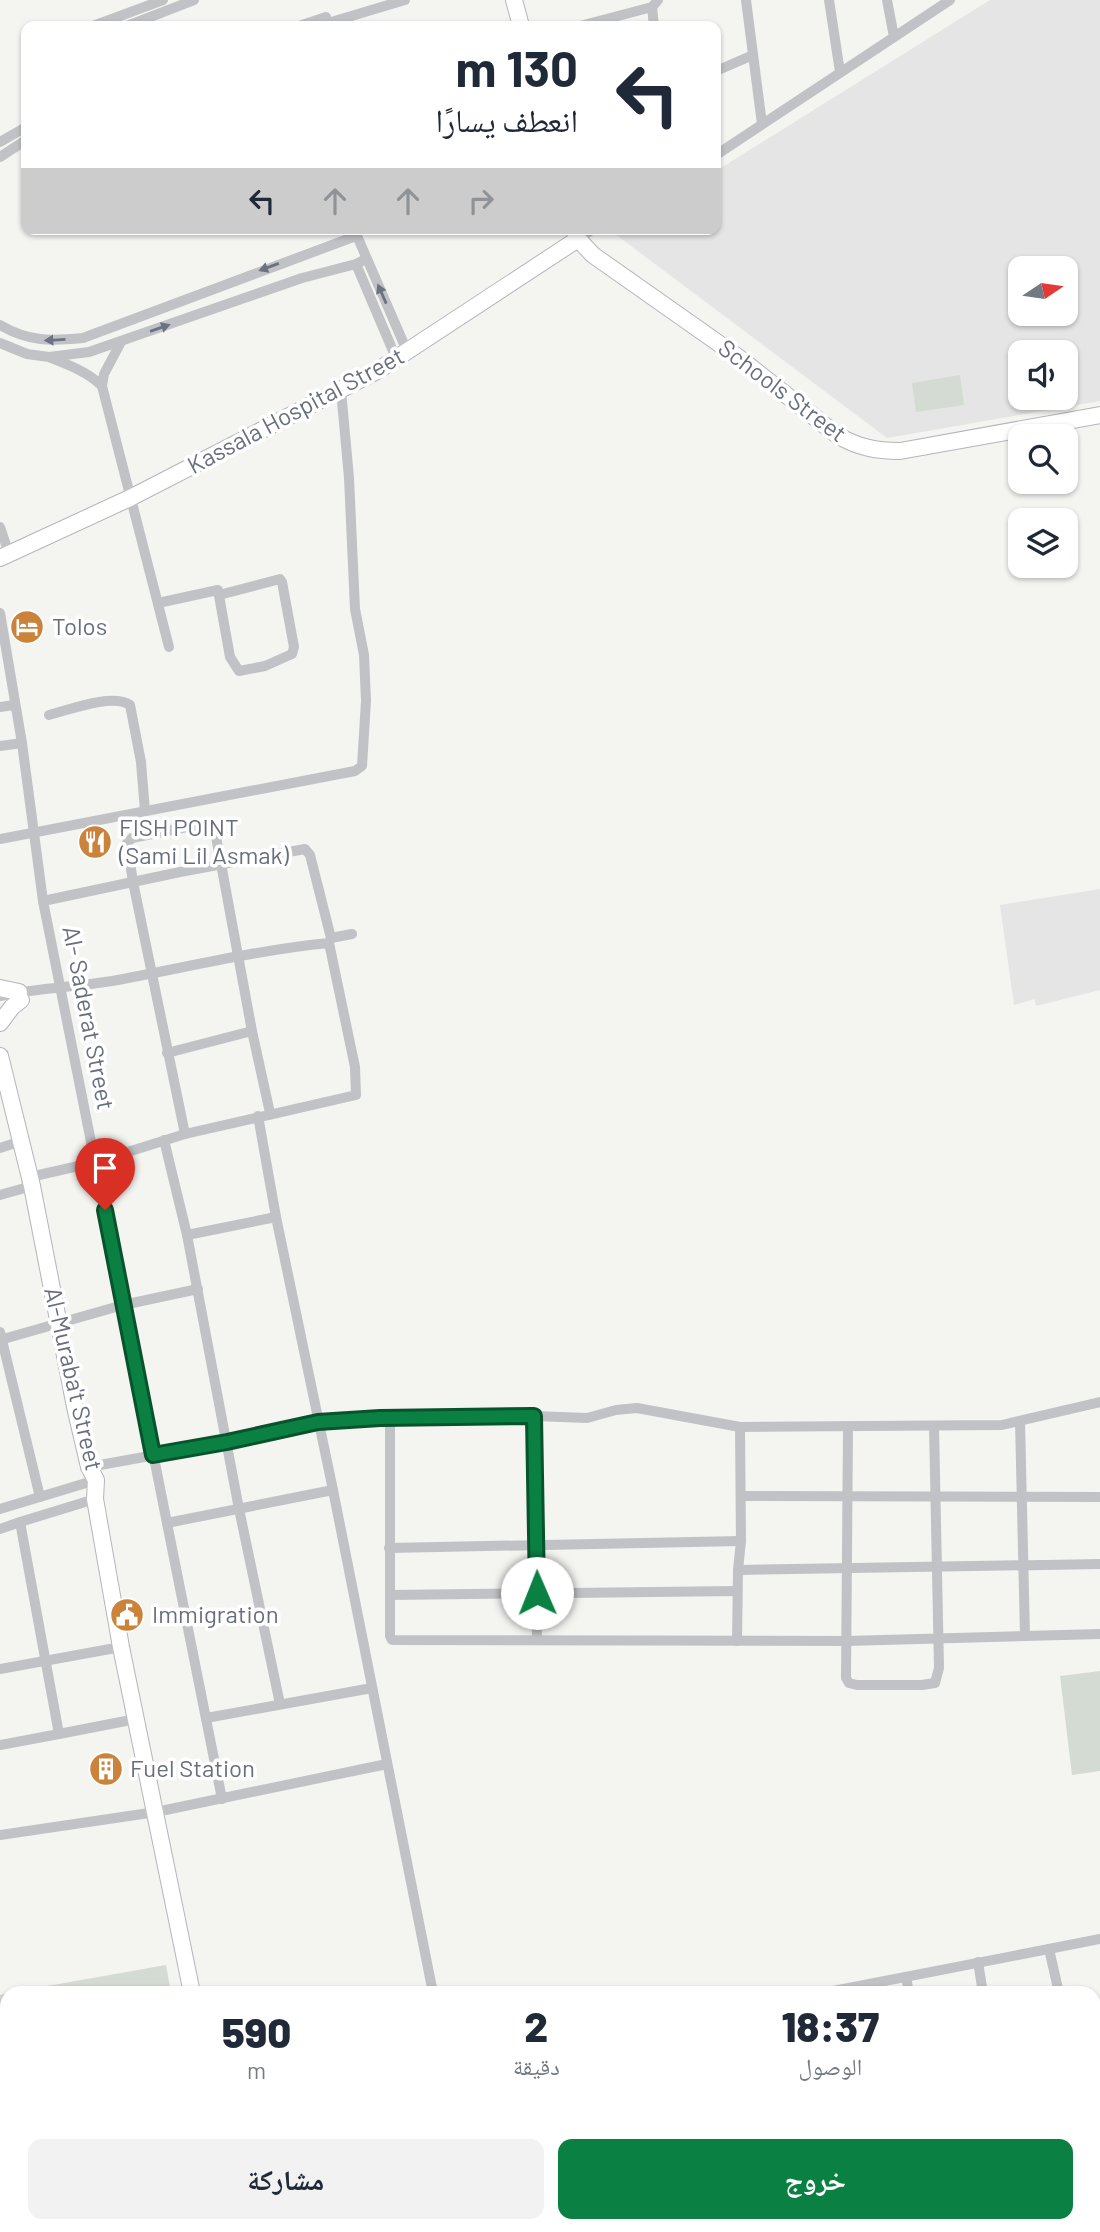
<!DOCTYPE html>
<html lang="ar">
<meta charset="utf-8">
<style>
:root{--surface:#fff;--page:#f2f2f3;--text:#1f2937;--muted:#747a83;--accent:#0b8043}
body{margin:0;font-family:Barlow,"Noto Naskh Arabic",sans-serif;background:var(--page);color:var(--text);direction:rtl;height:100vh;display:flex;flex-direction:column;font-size:26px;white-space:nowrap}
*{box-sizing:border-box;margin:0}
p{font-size:23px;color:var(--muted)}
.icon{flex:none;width:38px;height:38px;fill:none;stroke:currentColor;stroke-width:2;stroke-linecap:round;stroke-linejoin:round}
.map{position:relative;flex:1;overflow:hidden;direction:ltr}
.drawer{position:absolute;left:0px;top:1986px;width:1101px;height:247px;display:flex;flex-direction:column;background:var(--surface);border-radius:21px 21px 0 0;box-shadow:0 2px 5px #0004;direction:rtl}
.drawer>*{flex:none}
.guide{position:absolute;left:21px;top:21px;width:700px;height:214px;border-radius:14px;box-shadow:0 2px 5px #0004;direction:rtl;background:#fff;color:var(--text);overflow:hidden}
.needle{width:46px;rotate:77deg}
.buttons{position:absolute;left:1008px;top:256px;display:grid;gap:14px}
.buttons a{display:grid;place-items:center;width:70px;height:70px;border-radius:14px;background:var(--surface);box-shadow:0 2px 5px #0004;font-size:35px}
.pin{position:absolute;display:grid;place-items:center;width:60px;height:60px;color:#fff;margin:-72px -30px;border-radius:50% 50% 50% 0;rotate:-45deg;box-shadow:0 0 7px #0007}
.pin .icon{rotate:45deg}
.me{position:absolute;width:77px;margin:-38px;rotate:359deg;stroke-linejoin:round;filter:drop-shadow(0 0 5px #0008)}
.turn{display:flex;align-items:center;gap:24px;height:147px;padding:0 28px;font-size:32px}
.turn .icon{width:91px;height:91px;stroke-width:2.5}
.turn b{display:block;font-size:49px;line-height:60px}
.lanes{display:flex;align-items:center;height:66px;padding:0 28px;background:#0003;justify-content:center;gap:35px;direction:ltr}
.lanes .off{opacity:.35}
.eta{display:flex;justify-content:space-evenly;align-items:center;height:119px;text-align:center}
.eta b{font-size:42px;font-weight:800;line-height:49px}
.cta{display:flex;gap:14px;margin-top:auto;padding:14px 28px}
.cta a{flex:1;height:80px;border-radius:14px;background:var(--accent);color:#fff;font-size:28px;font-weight:800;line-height:80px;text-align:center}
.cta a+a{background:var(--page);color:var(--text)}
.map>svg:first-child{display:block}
.built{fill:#e4e5e4;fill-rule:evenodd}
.green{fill:#d4dbd3}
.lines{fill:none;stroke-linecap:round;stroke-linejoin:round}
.secondary-casing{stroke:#b3b5bb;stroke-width:18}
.street{stroke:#c1c2c6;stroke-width:10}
.secondary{stroke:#fff;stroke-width:16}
.oneway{fill:#6c7282}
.route-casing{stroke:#07532c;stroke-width:18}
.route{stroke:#0b8043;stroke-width:12}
.labels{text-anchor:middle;stroke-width:7;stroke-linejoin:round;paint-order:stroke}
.street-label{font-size:24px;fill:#676e7e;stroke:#fff}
.poi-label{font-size:24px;fill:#676e7e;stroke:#fff;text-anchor:start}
</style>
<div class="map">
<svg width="1100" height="2232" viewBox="0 0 1100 2232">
<rect width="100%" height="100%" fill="#f4f4f1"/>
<g class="built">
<path d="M990,0H1100V401L887,438L615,234L622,229H716V171ZM1020,268H1066V313H1020ZM1020,352H1066V397H1020Z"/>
<polygon points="1100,889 1100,990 1036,1006 1035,999 1014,1005 1000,905"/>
</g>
<g class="green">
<polygon points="960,375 964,405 916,412 912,383"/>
<polygon points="1100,1671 1100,1771 1072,1775 1060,1676"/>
<polygon points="166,1965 171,1993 8,1993"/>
<polygon points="7,1993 7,2138 0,2140 0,1995"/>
</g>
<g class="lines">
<g class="secondary-casing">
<g id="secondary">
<polyline points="514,0 521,26"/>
<path d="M575,232L578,239L593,255L738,357L837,435C857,447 876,451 900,451L1100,415"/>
<polyline points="0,558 130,498 377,371 578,239"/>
<polyline points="0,988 19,992"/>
<polyline points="0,1023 12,1007 21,1000"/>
<polyline points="0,1056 32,1186 75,1407 89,1467 96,1480 95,1499 121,1647 192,1993"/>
<polyline points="1094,2111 1100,2110"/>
<polyline points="0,2157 7,2156"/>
<polyline points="261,2226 263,2232"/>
<polyline points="430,2232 463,2226"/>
</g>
</g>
<g class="street">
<polyline points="746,0 762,124"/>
<polyline points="829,0 840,72"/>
<polyline points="887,0 894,37"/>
<polyline points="652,7 654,26"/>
<polyline points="93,26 163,0"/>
<polyline points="127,26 194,0"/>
<polyline points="299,26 326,17"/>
<polyline points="318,26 405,0"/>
<polyline points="580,26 652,7 658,0"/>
<polyline points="716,71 753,55"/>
<polyline points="0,142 26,127"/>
<polyline points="716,155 950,0"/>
<polyline points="0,157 26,140"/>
<polyline points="354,229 407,351"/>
<polyline points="578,239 593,229"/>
<polyline points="356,264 396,358"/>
<path d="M0,325C29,342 51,341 83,338L356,236"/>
<polyline points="121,342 104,374 102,386 169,647"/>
<polyline points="0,343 27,354 49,357 89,352 302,278 356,264 366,259"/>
<path d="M51,358C69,365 88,372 102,386"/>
<polyline points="0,527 9,554"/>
<polyline points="158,603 218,590 219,595 280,579 282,582 294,647 292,654 265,666 239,671 230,657 218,590"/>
<polyline points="0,613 22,743 43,901 222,1799"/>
<polyline points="0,707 14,705"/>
<path d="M49,715C69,710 112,693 130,705L141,762L145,811"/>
<polyline points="0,746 22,743"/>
<polyline points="0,839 355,771 362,766 366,701 364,655 355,609 349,478 341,390"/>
<polyline points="43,901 180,872 305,849 310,855 331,938"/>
<path d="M0,996C37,988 74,987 112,981C184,968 256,950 329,943L331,938L352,934"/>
<polyline points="167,1053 252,1031"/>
<polyline points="258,1116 276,1217 333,1490 433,1993"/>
<polyline points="185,1134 133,882 127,843 132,838 207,823 214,826 252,1031 270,1113"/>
<polyline points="164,1140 187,1235 239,1509 280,1704"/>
<polyline points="0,1148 21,1141"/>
<polyline points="30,1177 96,1162 185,1134 356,1095 355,1067 329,943"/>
<polyline points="0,1195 32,1186"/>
<polyline points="187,1235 276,1217"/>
<polyline points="0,1332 40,1497"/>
<polyline points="0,1340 123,1305 198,1289"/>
<polyline points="534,1416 537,1640"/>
<polyline points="390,1418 390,1636 392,1640 847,1641 1100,1634"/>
<polyline points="1020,1421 1025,1636"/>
<polyline points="848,1427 846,1678 849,1683 857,1685 922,1685 935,1683 939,1668 934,1426"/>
<polyline points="89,1467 227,1442 318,1421 344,1419 534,1416 587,1418 616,1410 637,1408 740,1427 1002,1425 1100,1402"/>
<polyline points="741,1496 1100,1497"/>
<polyline points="0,1509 96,1480"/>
<polyline points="20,1522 95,1499"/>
<polyline points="167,1523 333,1490"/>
<polyline points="0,1529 20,1522 59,1734 0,1745"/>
<polyline points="389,1548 741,1541"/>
<polyline points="738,1570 1100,1564"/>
<polyline points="390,1595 737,1591"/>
<polyline points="737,1641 738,1570 741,1541 740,1427"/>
<polyline points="0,1669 121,1647"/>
<polyline points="206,1718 372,1688"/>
<polyline points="59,1734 136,1719"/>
<polyline points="0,1835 156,1812 387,1764"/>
<polyline points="1049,1949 1059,1993"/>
<polyline points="978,1962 983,1993"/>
<polyline points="906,1977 909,1993"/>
<polyline points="823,1993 1100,1939"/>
<polyline points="1094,2167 1099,2195 1098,2232"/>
<polyline points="0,2202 7,2201"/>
<polyline points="476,2226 478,2232"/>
<polyline points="556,2226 557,2232"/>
<polyline points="649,2226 650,2232"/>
<polyline points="721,2226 722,2232"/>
<polyline points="805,2226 806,2232"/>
<polyline points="882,2226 883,2232"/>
<polyline points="953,2226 954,2232"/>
<polyline points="1022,2226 1023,2232"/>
<polyline points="93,2232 145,2226"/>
</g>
<use href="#secondary" class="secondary"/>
</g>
<defs><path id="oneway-solid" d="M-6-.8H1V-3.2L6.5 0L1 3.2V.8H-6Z" transform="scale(1.75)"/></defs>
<g class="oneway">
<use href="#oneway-solid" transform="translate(269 267) rotate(160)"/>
<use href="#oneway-solid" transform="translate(382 294) rotate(-114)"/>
<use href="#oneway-solid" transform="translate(160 328) rotate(-19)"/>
<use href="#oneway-solid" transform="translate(55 340) rotate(177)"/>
</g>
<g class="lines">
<g class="route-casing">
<polyline id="route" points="105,1210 153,1455 227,1442 318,1422 380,1418 534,1416 537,1593"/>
</g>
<use href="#route" class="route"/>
</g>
<defs>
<g id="hotel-disc" transform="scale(1.75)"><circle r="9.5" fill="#cb823b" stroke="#fff"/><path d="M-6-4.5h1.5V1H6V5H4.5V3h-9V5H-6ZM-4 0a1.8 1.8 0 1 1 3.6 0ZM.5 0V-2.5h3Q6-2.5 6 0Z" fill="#fff"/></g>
<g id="restaurant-disc" transform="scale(1.75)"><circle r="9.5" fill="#cb823b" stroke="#fff"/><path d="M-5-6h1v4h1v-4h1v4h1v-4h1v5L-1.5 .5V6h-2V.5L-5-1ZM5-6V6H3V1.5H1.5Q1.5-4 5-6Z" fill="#fff"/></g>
<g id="civic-disc" transform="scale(1.75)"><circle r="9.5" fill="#cb823b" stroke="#fff"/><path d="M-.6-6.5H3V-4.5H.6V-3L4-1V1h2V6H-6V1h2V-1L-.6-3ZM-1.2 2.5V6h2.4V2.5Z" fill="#fff"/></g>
<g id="building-disc" transform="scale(1.75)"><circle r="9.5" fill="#cb823b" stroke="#fff"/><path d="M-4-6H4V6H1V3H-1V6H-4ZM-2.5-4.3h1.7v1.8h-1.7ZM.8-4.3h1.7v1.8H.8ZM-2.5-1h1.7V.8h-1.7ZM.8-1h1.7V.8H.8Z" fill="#fff"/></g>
</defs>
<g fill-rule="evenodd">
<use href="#hotel-disc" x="27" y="627"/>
<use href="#restaurant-disc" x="95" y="842"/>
<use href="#civic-disc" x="127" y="1615"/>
<use href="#building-disc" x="106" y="1769"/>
</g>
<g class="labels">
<g class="street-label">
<text transform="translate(782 391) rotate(37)" y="8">Schools Street</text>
<text transform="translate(296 411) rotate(-28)" y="8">Kassala Hospital Street</text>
<text transform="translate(88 1018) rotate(79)" y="8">Al- Saderat Street</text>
<text transform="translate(73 1379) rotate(77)" y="8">Al-Muraba't Street</text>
</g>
<g class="poi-label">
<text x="52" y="635">Tolos</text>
<text x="119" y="836">FISH POINT<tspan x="119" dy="28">(Sami Lil Asmak)</tspan></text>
<text x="152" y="1623">Immigration</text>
<text x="130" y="1777">Fuel Station</text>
</g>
</g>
</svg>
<div class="buttons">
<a><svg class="needle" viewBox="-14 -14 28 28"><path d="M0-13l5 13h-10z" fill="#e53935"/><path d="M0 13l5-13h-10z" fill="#747a83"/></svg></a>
<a><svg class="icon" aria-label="sound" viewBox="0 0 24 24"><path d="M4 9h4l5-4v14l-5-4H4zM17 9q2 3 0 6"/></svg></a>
<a><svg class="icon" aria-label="search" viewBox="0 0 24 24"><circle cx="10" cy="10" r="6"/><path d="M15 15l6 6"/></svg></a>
<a><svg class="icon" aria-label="layers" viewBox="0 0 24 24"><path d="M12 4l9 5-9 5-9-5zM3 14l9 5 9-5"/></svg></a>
</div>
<div class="pin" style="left:105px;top:1210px;background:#d93025"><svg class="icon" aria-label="arrive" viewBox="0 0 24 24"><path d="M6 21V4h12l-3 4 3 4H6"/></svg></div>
<svg class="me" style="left:537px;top:1593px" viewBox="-20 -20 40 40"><circle r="19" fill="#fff"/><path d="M0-13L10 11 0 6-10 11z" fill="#0b8043"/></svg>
<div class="guide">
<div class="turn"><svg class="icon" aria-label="left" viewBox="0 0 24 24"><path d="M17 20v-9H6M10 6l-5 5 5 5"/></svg><div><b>130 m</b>انعطف يسارًا</div></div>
<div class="lanes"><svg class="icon" aria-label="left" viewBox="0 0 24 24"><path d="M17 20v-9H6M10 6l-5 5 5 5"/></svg><svg class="icon off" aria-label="ahead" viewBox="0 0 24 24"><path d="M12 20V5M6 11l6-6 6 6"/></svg><svg class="icon off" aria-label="ahead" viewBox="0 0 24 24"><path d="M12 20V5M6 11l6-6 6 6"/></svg><svg class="icon off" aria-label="right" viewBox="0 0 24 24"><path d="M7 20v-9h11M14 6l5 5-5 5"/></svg></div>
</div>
<section class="drawer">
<div class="eta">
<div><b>18:37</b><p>الوصول</p></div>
<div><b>2</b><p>دقيقة</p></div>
<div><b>590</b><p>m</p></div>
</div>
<div class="cta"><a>خروج</a><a>مشاركة</a></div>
</section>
</div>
